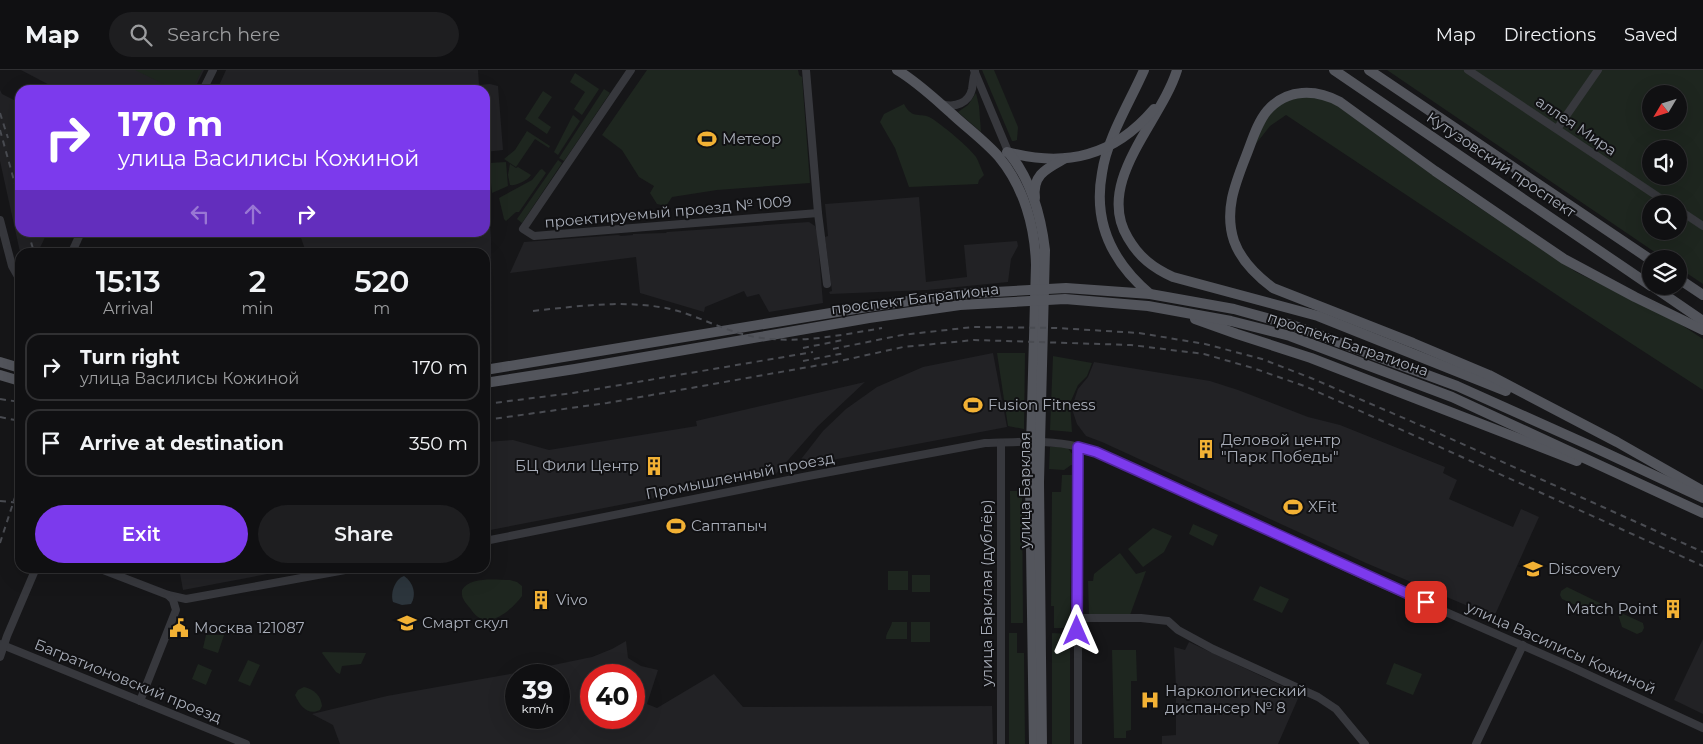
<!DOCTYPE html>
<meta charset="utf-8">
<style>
:root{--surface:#101012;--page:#1e1e20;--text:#f1f3f6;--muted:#9c9d9f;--line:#303032;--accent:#7c3aed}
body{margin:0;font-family:Montserrat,sans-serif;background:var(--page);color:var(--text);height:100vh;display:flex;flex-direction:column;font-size:19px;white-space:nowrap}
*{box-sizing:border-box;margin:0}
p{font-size:16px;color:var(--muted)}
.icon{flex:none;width:28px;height:28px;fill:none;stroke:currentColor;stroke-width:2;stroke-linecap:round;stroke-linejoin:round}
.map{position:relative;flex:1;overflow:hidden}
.panel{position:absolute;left:15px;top:178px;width:475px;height:325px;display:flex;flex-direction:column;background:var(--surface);border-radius:15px;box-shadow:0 5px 20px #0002,0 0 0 1px var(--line)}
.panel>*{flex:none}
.guide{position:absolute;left:15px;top:15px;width:475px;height:152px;border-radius:15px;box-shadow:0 5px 20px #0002,0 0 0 1px var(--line);background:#7c3aed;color:#fff;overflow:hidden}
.needle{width:32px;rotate:232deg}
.buttons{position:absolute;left:1642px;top:15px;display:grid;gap:10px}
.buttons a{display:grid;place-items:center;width:45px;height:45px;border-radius:50%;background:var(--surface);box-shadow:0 5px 20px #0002,0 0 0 1px var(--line);font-size:25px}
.speed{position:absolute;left:505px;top:594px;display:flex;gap:10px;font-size:25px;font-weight:700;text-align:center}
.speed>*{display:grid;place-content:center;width:65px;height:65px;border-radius:50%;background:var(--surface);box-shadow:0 5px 20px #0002,0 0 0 1px var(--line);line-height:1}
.speed small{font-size:12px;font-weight:400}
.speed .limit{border:8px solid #d22;background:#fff;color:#111}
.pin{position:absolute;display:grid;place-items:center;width:42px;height:42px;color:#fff;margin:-21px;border-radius:10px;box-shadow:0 2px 8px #0006}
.me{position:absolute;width:55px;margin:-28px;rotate:0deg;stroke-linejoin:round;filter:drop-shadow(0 0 4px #0008)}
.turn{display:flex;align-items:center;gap:18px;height:105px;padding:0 20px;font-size:22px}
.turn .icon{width:65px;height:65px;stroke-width:2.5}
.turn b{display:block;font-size:35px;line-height:42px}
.lanes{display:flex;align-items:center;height:48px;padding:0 20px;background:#0003;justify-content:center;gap:25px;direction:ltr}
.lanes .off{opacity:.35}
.eta{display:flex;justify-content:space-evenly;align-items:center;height:85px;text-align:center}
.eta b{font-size:30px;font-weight:600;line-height:35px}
.button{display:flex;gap:10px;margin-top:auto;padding:10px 20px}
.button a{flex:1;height:58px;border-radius:30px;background:var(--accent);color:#fff;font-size:20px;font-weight:600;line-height:58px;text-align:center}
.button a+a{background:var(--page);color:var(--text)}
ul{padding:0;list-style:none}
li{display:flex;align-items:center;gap:15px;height:68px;margin:0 10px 8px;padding:0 10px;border:2px solid var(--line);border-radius:15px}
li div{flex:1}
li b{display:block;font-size:19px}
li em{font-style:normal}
header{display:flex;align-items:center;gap:30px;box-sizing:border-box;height:70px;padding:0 25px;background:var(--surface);border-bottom:1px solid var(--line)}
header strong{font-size:24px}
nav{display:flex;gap:28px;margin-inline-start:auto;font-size:18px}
.search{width:350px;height:45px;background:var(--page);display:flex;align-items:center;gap:12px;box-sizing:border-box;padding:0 18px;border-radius:28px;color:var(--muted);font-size:19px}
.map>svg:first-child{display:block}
.built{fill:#222225;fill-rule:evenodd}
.green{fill:#1e261f;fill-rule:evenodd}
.water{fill:#2c353c}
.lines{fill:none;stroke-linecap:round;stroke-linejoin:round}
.minor{stroke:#37383d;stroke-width:8}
.major{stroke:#53555c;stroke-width:10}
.rail{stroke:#4a4c52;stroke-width:2;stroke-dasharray:6 5;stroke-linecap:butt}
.route-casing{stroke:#51269a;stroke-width:12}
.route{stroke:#7c3aed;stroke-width:9}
.labels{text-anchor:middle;stroke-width:4;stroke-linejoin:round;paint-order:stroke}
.street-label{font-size:15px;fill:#a8adb8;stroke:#111113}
.poi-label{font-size:15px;fill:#a8adb8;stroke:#111113;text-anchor:start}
</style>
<header>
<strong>Map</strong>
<div class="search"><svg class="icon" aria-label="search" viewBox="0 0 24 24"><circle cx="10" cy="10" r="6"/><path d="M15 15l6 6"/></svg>Search here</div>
<nav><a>Map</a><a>Directions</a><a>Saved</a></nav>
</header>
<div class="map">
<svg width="1703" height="674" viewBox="0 0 1703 674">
<rect width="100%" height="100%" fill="#161618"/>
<g class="built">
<polygon points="21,0 204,0 194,20 59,20"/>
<polygon points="226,0 478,0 479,15 490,14 498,16 503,80 485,82 485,20 217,20"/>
<polygon points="0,20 2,24 20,33 20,162 47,163 38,182 20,182 0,91"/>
<polygon points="485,88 491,167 492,292 485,292 485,182 306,182 301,168 287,163 485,162"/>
<polygon points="919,127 926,212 967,207 964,175 1017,171 1018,176 1011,189 1008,212 927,220 830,224 829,222 832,221 825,167 828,166 825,134"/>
<polygon points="809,152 815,156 817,162 823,233 769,242 759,224 747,227 744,221 705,237 704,242 640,223 636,187 510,203 524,172 618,165 621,166 633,165 633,164 666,163 667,162"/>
<polygon points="993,283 1007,357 795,397 823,361 846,339 877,317 923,297"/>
<polygon points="1094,292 1210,311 1238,320 1308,347 1340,355 1445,397 1443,403 1457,410 1449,429 1513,457 1521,439 1539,447 1494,547 1366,493 1102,372 1086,366 1077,354 1073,342 1073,334 1078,319 1088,307"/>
<polygon points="865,312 818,356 775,405 485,461 485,372 513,370 549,380 697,356 696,351"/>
<polygon points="179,498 299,498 183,520"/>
<polygon points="1703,569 1703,644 1674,630"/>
<path d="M626,571L628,588L641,596L658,600L647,634L657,638L714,604L743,637L992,636L993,674H340L333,655L312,644L387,626L510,604L592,587L612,579ZM516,605H559V648H516ZM591,605H634V648H591Z"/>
<polygon points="1189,572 1300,624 1278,674 1162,674 1162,666 1176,665 1176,617 1174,577 1185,580"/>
</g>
<g class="green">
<polygon points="135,0 202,0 192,20 176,20"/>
<polygon points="647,0 798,0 799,5 802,7 810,113 717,120 672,127 666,136 657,134 650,123 654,116 639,107 622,80 602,65"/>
<polygon points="982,0 994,0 1018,57 1017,70 1014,71 1012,71"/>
<path d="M1387,0H1703V214L1679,198V189H1665ZM1651,24H1679V51H1651ZM1651,79H1679V106H1651ZM1651,134H1679V161H1651Z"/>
<polygon points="575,3 599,19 582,45 574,39 585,22 570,12"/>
<polygon points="604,19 610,23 564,91 559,88"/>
<polygon points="543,21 552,27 538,48 551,57 547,64 525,49"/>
<polygon points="976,23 979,36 981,62 958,42 968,35"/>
<path d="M1307,25L1332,32L1453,120L1576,202L1677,252L1703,269V320L1572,235L1286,45L1270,56L1255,75C1262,58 1269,38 1287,30C1293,27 1300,26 1307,25Z"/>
<path d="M904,34C912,50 921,42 931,48C941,54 969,77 976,87C979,92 981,99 984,105L979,110L978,114L909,117L895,78L880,52L884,44Z"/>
<polygon points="573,45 580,51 558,85 554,82"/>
<polygon points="527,61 550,76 549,78 535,69 516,97 504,89 515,80"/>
<polygon points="558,90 562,93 522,153 517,149"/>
<polygon points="506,92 508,116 492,123 489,93"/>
<path d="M510,94L516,98L518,97L531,105C527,111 516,116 510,115L508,105Z"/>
<polygon points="542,99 546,103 519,142 516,142 506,151 504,149 499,128 532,110 540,100"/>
<polygon points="997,283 1025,283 1024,359 1008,356"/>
<polygon points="1053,286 1092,293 1087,306 1078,315 1070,333 1072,362 1050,360"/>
<polygon points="1050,377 1067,377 1076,389 1076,396 1071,395 1064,400 1049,399"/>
<polygon points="1062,405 1072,405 1070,558 1054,558 1054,536 1051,536 1052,422 1061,422"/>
<polygon points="1010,421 1022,421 1023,553 1011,553"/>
<polygon points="1193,454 1218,465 1213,476 1189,464"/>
<polygon points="1153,458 1172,466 1164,482 1143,497 1128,479"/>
<polygon points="1120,483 1136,504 1146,501 1130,545 1089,545 1088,511 1093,511 1094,504"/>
<rect x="888" y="501" width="20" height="19"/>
<rect x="912" y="505" width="18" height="17"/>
<path d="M510,510L517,512L522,516V526C514,537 493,557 478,547C475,545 472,541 470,538C465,532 461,528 462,520C470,506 496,510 510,510Z"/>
<polygon points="1260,516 1289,529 1282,543 1253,530"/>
<polygon points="1567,517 1600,533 1595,544 1562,529 1560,525 1561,521"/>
<polygon points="1617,541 1643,553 1644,558 1642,562 1637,564 1622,557"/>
<path d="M892,552H907V569H886C886,562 891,558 892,552Z"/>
<rect x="911" y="552" width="19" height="20"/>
<polygon points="1009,563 1017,563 1017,583 1024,583 1025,674 1009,674"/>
<polygon points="1052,563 1070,564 1070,674 1052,674"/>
<polygon points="206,565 224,565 218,583 203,578"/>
<polygon points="1112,580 1136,580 1137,611 1131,611 1131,660 1126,661 1126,668 1114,668"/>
<polygon points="323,582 366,583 361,594 342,596 340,604 336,602 322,583"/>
<polygon points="248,590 260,595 250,616 238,611"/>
<polygon points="1394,593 1422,604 1413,625 1386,614"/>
<polygon points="198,594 212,600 206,615 192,609"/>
<path d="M304,617C314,619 321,626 322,636L320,640C308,646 300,636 295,625L298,620Z"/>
</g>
<path class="water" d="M404,506C413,512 417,524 411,534L402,535L393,532C390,523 395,509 404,506Z"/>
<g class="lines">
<g class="minor">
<polyline points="631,0 523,159 534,166 818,143"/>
<polyline points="806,0 818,143 827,214"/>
<polyline points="974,0 1010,86"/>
<polyline points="1468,0 1669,134"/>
<polyline points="203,20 213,0"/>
<path d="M942,34C955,38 969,33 972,19C973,13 973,8 975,2"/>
<polyline points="1557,59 1598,0"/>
<polyline points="1679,140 1703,156"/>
<polyline points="0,150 12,196 20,210"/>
<polyline points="72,182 81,162"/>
<polyline points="1078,377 1078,674"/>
<path d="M485,471L803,407L985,373C1012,372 1044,370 1070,375C1093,379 1114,390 1136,400L1375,511L1567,595L1703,658"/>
<polyline points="98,498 168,525 186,529 356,498"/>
<polyline points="1077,548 1141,548 1168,551 1178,560 1213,579 1318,627 1336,639 1365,674"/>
<polyline points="0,574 246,674"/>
<polyline points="0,587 7,566 36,498"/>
<polyline points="140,631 176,540 173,530 168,525"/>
<polyline points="1001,674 1001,373"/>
<polyline points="1476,674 1523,575"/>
</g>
<g class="major">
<path d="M897,0C916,11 934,28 951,43C967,58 985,71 999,87C1024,117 1035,157 1036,195L1030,412L1034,674"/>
<path d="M1144,0C1130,32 1107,68 1102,103C1093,152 1112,192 1150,224"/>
<path d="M1177,0C1161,52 1094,112 1128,168C1139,187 1153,198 1173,207L1318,246L1506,321"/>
<polyline points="1334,0 1651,216"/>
<polyline points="1369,0 1651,190"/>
<path d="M1007,82C1066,98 1114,86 1154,39"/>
<path d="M1009,83C1031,110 1041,146 1045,180L1039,412L1042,674"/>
<path d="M1035,128C1032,105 1046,99 1064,89"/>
<polyline points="1679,209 1703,225"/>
<polyline points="1652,216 1703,251"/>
<polyline points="1195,249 1237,264 1311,288 1577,391"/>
<path d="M1703,260L1635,227L1564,189L1435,101L1340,32C1316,19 1287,18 1267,41C1257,53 1252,71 1246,86C1235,114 1224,141 1234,171C1241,191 1257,206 1273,218L1413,273L1489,305L1617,372L1703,421"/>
<polyline points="0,292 20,298"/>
<polyline points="485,300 867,237 958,224 1066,218 1150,224 1234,239 1292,255 1457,316 1591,376 1703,428"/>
<polyline points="0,305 20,311"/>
<polyline points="485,313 575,299 869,248 960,235 1065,229 1148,236 1231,251 1290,266 1452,327 1703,443"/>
</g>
<g class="rail">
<polyline points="0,43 8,68"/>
<polyline points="0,60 20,132"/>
<polyline points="28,162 34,182"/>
<path d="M533,241C579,236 621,230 666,238C691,243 714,256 739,263C785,277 836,266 882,258"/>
<polyline points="803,278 843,270"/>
<polyline points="833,279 902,265 973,257 1057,258 1139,263 1205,274 1262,289 1311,308 1429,359 1703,482"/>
<polyline points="803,291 845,283"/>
<polyline points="0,329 20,332"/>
<polyline points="485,334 573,323 813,282"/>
<polyline points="0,347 20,351"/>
<polyline points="485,350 607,333 831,293 903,277 974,270 1131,275 1204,284 1253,298 1307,317 1703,496"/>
<polyline points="0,431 20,433"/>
<polyline points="0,473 20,412"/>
</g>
</g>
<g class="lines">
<g class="route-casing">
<polyline id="route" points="1077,561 1078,377 1096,382 1136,400 1426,532"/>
</g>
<use href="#route" class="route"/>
</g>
<defs>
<g id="stadium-bare" transform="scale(1.5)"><path d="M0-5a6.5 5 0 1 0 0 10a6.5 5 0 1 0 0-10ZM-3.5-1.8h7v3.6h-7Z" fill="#f2b134" stroke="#111113" stroke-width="2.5" paint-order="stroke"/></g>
<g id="building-bare" transform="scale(1.5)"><path d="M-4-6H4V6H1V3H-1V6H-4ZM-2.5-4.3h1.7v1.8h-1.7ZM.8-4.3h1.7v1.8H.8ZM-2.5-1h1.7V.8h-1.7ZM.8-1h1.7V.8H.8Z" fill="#f2b134" stroke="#111113" stroke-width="2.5" paint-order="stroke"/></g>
<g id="school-bare" transform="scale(1.5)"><path d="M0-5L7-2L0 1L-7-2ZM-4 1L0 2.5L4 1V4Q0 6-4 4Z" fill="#f2b134" stroke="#111113" stroke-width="2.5" paint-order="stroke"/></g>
<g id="civic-bare" transform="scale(1.5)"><path d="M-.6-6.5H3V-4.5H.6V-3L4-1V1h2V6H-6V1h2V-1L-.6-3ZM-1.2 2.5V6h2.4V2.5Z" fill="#f2b134" stroke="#111113" stroke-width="2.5" paint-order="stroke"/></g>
<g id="hospital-bare" transform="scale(1.5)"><path d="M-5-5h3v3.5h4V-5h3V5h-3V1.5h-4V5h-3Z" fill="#f2b134" stroke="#111113" stroke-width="2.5" paint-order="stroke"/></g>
</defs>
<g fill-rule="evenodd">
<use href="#stadium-bare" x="707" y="69"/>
<use href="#stadium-bare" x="973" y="335"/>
<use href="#building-bare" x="1206" y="379"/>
<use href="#building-bare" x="654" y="396"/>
<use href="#stadium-bare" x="1293" y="437"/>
<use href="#stadium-bare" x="676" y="456"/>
<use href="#school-bare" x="1533" y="499"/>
<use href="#building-bare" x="541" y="530"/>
<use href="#building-bare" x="1673" y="539"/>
<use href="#school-bare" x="407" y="553"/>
<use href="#civic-bare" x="179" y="558"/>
<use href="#hospital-bare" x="1150" y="630"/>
</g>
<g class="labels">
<g class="street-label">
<text transform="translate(1576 56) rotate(34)" y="5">аллея Мира</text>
<text transform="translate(1501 95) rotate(34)" y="5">Кутузовский проспект</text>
<text transform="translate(668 142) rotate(-5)" y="5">проектируемый проезд № 1009</text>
<text transform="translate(915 229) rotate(-7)" y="5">проспект Багратиона</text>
<text transform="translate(1348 274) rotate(19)" y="5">проспект Багратиона</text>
<text transform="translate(740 406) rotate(-11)" y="5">Промышленный проезд</text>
<text transform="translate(1025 420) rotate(-90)" y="5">улица Барклая</text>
<text transform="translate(987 523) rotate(-90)" y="5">улица Барклая (дублёр)</text>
<text transform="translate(1561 578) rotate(24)" y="5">улица Василисы Кожиной</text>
<text transform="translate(128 611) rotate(22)" y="5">Багратионовский проезд</text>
</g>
<g class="poi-label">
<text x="722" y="74">Метеор</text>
<text x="988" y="340">Fusion Fitness</text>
<text x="1221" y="375">Деловой центр<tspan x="1221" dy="17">"Парк Победы"</tspan></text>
<text x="639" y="401" text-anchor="end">БЦ Фили Центр</text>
<text x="1308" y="442">XFit</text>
<text x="691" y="461">Саптапыч</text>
<text x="1548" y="504">Discovery</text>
<text x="556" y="535">Vivo</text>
<text x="1658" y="544" text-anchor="end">Match Point</text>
<text x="422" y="558">Смарт скул</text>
<text x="194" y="563">Москва 121087</text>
<text x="1165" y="626">Наркологический<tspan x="1165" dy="17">диспансер № 8</tspan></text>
</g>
</g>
</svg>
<div class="buttons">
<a><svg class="needle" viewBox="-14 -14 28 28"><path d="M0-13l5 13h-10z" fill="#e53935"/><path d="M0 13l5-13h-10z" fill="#9c9d9f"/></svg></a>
<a><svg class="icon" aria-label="sound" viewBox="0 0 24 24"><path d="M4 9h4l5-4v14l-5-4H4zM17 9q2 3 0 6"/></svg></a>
<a><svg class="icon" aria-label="search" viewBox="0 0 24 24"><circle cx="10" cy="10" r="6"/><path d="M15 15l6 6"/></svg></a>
<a><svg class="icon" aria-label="layers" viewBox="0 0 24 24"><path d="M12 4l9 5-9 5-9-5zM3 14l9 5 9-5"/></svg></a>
</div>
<div class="speed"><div>39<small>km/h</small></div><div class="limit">40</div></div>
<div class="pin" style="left:1426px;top:532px;background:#d93025"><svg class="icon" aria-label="arrive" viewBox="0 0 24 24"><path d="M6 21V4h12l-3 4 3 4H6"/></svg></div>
<svg class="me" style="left:1077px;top:561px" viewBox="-20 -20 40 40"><path d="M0-17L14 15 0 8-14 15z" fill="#7c3aed" stroke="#fff" stroke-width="4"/></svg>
<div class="guide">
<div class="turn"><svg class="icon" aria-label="right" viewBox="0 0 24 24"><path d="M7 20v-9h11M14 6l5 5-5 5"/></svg><div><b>170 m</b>улица Василисы Кожиной</div></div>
<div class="lanes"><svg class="icon off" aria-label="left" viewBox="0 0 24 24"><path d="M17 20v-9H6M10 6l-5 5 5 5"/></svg><svg class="icon off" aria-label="ahead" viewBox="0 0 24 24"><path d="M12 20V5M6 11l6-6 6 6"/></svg><svg class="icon" aria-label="right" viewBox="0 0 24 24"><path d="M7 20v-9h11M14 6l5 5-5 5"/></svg></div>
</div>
<section class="panel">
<div class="eta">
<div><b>15:13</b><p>Arrival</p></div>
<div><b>2</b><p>min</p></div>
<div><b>520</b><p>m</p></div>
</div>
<ul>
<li><svg class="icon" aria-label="right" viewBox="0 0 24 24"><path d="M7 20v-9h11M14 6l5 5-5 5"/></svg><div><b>Turn right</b><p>улица Василисы Кожиной</p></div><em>170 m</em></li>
<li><svg class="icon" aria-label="arrive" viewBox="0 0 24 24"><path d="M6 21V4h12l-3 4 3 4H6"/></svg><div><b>Arrive at destination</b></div><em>350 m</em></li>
</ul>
<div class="button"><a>Exit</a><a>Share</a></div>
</section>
</div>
